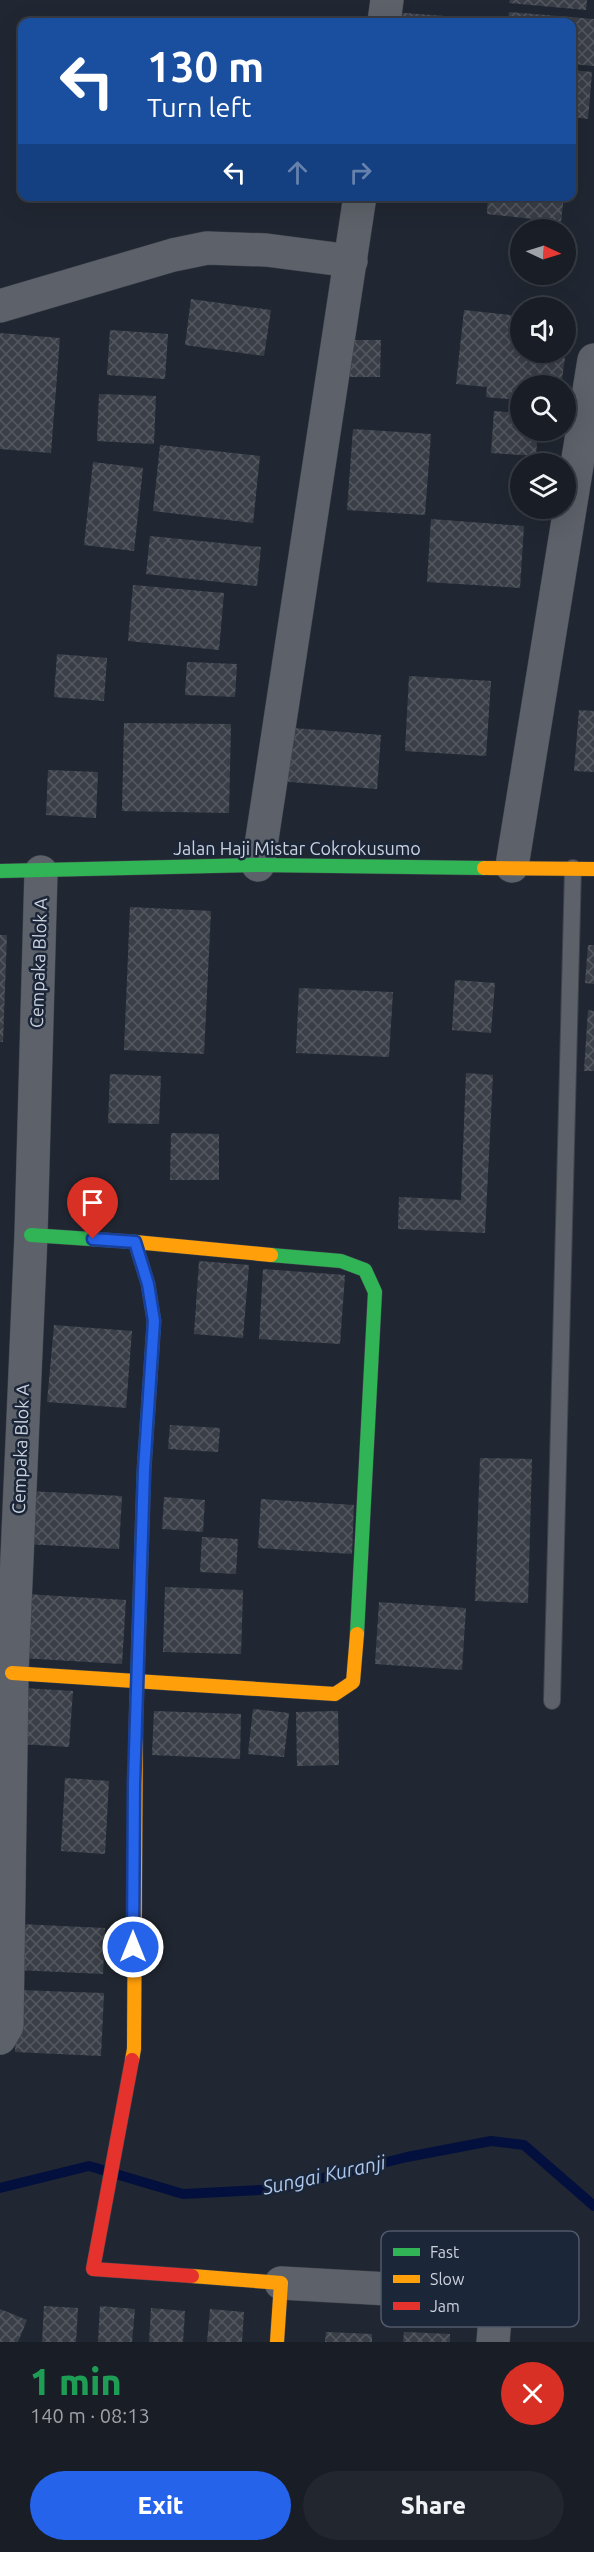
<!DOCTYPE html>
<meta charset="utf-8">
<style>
:root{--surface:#191d26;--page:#22262e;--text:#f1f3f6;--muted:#9fa2a7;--line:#373b43;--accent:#2563eb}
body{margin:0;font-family:Ubuntu,sans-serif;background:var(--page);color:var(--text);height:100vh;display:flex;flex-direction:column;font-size:22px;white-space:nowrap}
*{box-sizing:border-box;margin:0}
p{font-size:20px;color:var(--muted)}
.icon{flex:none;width:33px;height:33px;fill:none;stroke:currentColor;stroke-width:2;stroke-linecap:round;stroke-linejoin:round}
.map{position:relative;height:2342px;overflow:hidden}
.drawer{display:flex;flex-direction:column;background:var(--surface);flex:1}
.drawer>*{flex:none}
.top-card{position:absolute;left:18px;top:18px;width:558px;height:183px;border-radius:12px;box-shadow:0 6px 24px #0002,0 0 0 2px var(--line);background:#1a4fa0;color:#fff;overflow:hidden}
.needle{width:39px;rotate:94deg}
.controls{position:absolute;left:510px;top:219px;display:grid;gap:12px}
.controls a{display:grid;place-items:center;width:66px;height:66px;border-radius:50%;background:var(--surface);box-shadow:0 6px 24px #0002,0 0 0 2px var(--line);font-size:30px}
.pin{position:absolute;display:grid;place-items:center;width:51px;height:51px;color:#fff;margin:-62px -26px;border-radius:50% 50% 50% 0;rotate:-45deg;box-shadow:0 0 6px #0007}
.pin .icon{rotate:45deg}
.me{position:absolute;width:66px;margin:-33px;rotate:0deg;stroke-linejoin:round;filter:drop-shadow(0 0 4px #0008)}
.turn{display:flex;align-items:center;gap:21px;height:126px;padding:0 30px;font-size:27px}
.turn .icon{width:78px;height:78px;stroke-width:2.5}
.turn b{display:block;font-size:42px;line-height:51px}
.lanes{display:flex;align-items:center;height:57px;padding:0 30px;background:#0003;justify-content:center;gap:30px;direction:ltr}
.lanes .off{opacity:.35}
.round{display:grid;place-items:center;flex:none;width:63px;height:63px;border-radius:32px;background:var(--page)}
.summary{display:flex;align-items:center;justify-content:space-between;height:102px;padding:0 30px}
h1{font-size:36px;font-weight:800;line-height:45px;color:#1e9e55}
.action{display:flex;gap:12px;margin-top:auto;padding:12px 30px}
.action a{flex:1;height:69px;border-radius:36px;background:var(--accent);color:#fff;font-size:24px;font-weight:800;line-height:69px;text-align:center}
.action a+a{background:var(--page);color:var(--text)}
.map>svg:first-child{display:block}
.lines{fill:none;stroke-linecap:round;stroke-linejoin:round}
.stream{stroke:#03103d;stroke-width:10}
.building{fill:url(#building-cross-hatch)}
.lane-casing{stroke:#3f434c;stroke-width:18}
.street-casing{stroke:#3f434c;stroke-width:34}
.fast-casing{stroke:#3f434c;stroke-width:15}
.slow-casing{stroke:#3f434c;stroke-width:15}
.jam-casing{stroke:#3f434c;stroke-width:15}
.lane{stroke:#5d626a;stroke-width:16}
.street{stroke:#5d626a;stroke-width:33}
.fast{stroke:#30b455;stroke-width:14}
.slow{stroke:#ff9f0a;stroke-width:14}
.jam{stroke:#e5322d;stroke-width:14}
.route-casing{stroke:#184099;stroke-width:15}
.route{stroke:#2563eb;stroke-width:10}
.labels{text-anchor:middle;stroke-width:5;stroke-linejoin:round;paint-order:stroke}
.street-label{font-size:18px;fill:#cbd2de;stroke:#1b2638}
.water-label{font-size:20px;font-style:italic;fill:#aec7ed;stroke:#1b2638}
.key{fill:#1b2638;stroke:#505a6a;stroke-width:1.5}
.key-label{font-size:16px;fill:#cbd2de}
</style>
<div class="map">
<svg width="594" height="2342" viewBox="0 0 594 2342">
<defs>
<pattern id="building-cross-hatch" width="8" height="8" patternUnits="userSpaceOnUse" patternTransform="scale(1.5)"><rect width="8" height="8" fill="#3a3e47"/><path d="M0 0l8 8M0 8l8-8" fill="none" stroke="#555961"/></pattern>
</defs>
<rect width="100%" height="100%" fill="#212732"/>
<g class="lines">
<polyline class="stream" points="0,2188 89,2166 183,2194 278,2189 407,2157 491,2141 524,2145 594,2206"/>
</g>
<g class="building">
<polygon points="510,0 587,0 586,10 509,3"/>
<polygon points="392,12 497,20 497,22 391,22"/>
<polygon points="509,12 594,19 594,66 572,64 572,22 508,22"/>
<polygon points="572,70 592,72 588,119 572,117"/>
<polygon points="488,196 564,196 561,222 487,214"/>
<polygon points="191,299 271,310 264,356 185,345"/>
<polygon points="464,310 520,316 520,352 560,352 560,357 565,358 561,386 520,386 519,400 486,397 487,387 456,384"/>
<polygon points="110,330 168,334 165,379 107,375"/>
<polygon points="0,333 60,338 51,453 0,449"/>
<polygon points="344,340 381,340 380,377 344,377"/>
<polygon points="99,394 156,396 154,444 97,441"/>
<polygon points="494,411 520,413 520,430 538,430 536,456 491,453"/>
<polygon points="353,429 431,434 425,515 347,510"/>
<polygon points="160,445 260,456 253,523 153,511"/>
<polygon points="93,462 143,468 134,551 84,545"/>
<polygon points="431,519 524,526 520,588 427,582"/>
<polygon points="150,536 261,547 257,586 146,574"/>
<polygon points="133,585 224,593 219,650 128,641"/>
<polygon points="57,654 107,658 104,701 54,697"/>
<polygon points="187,662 237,664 235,697 185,695"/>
<polygon points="409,676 491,681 486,756 405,751"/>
<polygon points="579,710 594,711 594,772 574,771"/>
<polygon points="124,723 231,724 229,813 122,811"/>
<polygon points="281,727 381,735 377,789 278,781"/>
<polygon points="48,770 98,772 96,818 46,815"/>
<polygon points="130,907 211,911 204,1054 124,1050"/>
<polygon points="0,935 7,935 3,1042 0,1042"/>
<polygon points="588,945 594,945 594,984 585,983"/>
<polygon points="455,980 495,983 491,1033 452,1030"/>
<polygon points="299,988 393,992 389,1057 296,1053"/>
<polygon points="588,1010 594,1011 594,1071 584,1071"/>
<polygon points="466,1073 493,1075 485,1233 398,1229 399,1197 461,1200"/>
<polygon points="110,1074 161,1076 159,1124 108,1123"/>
<polygon points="171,1133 219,1134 219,1180 170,1180"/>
<polygon points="199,1261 249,1265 243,1338 194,1334"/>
<polygon points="263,1269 345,1275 340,1344 259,1339"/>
<polygon points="54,1325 132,1331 126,1408 47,1402"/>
<polygon points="170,1425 220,1428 218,1452 168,1449"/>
<polygon points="480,1458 532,1459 528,1603 475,1601"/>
<polygon points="28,1491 122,1496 119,1549 25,1544"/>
<polygon points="164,1497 205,1500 203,1532 162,1529"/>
<polygon points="261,1499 354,1505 352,1554 258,1548"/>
<polygon points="202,1537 238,1539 236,1574 200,1572"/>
<polygon points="165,1587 243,1590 241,1654 163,1652"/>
<polygon points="25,1594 126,1600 122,1664 21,1658"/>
<polygon points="379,1602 466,1608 462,1670 375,1664"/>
<polygon points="23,1688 73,1691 69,1747 20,1744"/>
<polygon points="253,1709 289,1713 284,1757 248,1754"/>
<polygon points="154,1711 241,1714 240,1759 152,1755"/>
<polygon points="338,1711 339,1765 297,1766 296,1712"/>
<polygon points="65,1778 109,1781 105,1854 61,1851"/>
<polygon points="19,1924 105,1928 103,1974 17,1970"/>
<polygon points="17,1990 104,1993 101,2056 15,2052"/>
<polygon points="44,2306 78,2308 76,2342 42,2342"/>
<polygon points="100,2306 135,2309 132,2342 98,2342"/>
<polygon points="151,2308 185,2311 183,2342 149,2342"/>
<polygon points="0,2309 27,2320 18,2342 0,2342"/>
<polygon points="210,2309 244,2312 242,2342 207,2342"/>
<polygon points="326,2332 372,2334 372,2342 325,2342"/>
<polygon points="404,2332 450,2334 450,2342 403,2342"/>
</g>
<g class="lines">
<g class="lane-casing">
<polyline id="lane" points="552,1701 573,868"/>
</g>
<g class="street-casing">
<g id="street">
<polyline points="384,22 387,0"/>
<polyline points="0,306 173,255 207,248 266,250 351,261"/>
<polyline points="258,865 360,196"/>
<polyline points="512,866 594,360"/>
<polyline points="0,2038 7,2026 12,1673 31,1235 41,872"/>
<polyline points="281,2283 497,2295 493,2342"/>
</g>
</g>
<g class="fast-casing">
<g id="fast">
<polyline points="0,871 258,865 484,868"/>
<polyline points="31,1235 135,1242 148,1284 154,1321 144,1470 136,1720"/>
<polyline points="271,1255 341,1261 365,1270 375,1292 357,1634"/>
</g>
</g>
<g class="slow-casing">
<g id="slow">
<polyline points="484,868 594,869"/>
<polyline points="135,1242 271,1255"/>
<polyline points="12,1673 335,1694 353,1682 357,1634"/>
<polyline points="132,2060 134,2049 136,1720"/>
<polyline points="192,2276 281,2283 277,2342"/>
</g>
</g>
<g class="jam-casing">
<polyline id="jam" points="132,2060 93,2269 192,2276"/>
</g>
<use href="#lane" class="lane"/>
<use href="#street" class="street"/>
<use href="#fast" class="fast"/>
<use href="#slow" class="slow"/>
<use href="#jam" class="jam"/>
</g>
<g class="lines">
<g class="route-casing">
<polyline id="route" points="93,1239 135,1242 148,1284 154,1321 144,1470 134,1784 133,1947"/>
</g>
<use href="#route" class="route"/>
</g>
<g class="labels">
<g class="street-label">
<text x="297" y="855">Jalan Haji Mistar Cokrokusumo</text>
<text transform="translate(39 963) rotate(-88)" y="6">Cempaka Blok A</text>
<text transform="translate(21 1449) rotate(-88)" y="6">Cempaka Blok A</text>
</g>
<g class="water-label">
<text transform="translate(324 2175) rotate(-12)" y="7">Sungai Kuranji</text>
</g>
</g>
<rect x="381" y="2231" width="198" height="96" rx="9" class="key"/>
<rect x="393" y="2248" width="27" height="8" fill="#30b455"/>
<rect x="393" y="2275" width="27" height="8" fill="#ff9f0a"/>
<rect x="393" y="2302" width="27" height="8" fill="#e5322d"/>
<g class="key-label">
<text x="430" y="2258">Fast</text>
<text x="430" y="2285">Slow</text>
<text x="430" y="2312">Jam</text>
</g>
</svg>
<div class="controls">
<a><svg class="needle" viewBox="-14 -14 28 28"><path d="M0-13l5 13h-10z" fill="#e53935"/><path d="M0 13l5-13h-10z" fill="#9fa2a7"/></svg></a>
<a><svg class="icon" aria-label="sound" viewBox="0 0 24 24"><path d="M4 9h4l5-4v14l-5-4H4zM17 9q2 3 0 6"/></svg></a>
<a><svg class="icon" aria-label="search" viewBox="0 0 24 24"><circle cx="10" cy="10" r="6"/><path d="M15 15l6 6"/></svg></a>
<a><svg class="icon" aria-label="layers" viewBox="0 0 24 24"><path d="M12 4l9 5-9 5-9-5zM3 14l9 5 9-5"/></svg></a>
</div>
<div class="pin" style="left:93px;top:1239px;background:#d93025"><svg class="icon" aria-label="arrive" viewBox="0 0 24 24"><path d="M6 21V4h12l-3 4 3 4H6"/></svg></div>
<svg class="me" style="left:133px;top:1947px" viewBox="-20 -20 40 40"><circle r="17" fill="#2563eb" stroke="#fff" stroke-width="3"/><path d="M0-11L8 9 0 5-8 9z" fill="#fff"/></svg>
<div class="top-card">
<div class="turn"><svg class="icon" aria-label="left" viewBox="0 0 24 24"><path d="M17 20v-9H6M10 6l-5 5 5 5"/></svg><div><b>130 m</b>Turn left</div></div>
<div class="lanes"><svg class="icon" aria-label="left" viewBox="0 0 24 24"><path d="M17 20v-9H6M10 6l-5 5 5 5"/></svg><svg class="icon off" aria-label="ahead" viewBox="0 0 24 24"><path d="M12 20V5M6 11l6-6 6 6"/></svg><svg class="icon off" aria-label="right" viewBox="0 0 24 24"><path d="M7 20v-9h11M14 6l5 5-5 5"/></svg></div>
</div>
</div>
<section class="drawer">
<div class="summary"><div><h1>1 min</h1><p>140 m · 08:13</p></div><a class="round" style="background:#d93025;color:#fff"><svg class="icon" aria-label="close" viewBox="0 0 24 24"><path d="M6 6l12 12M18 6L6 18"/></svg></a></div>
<div class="action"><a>Exit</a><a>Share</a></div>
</section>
